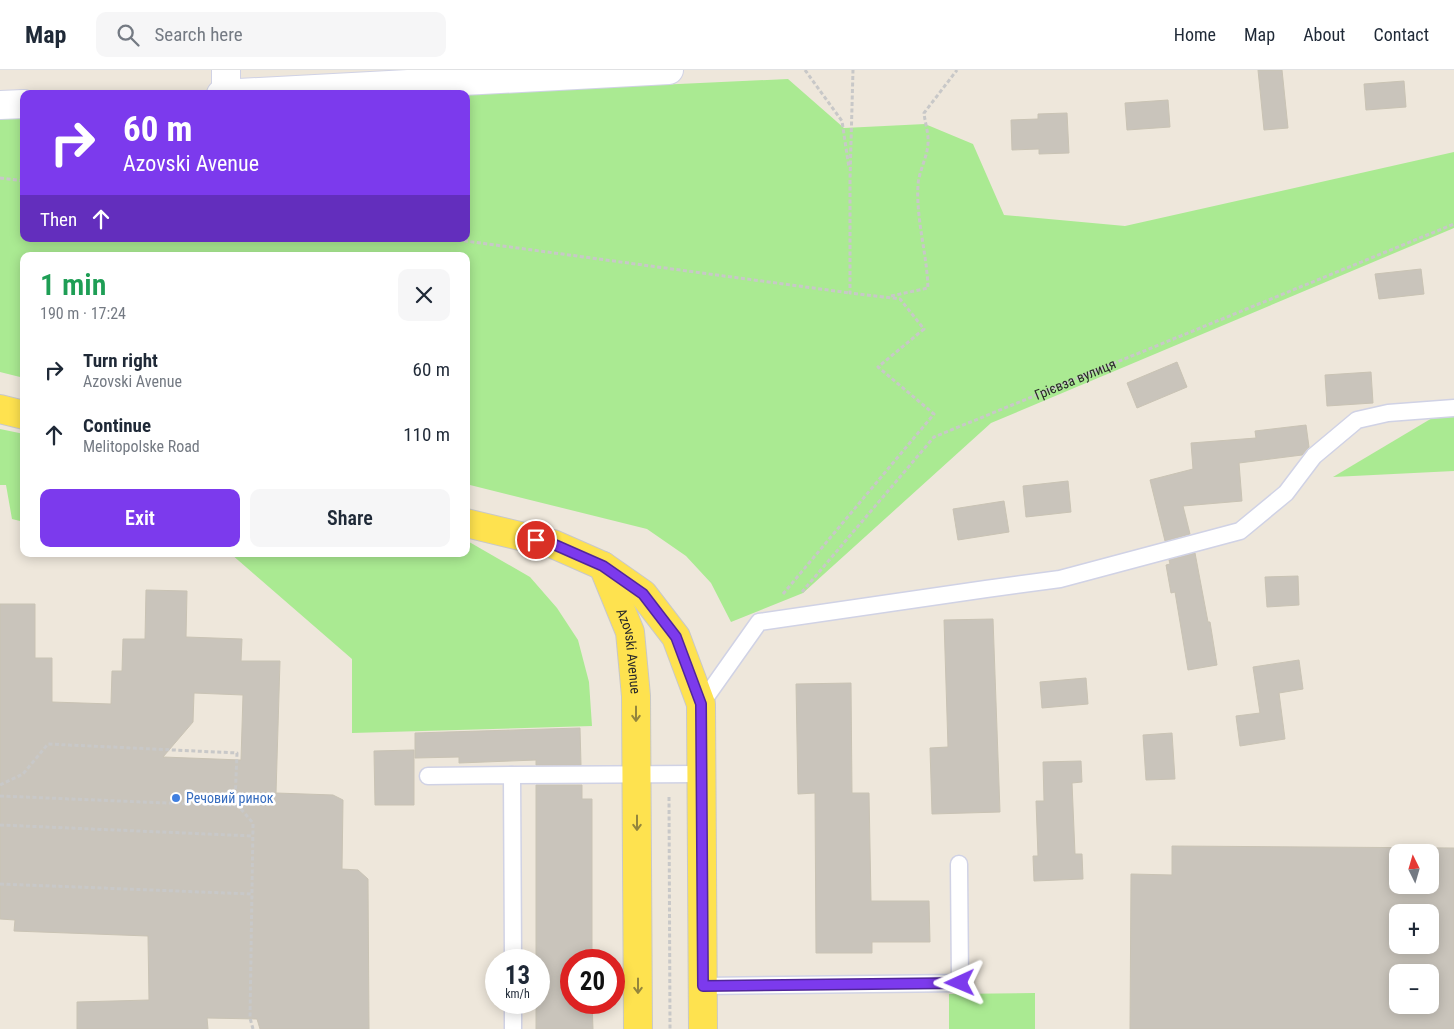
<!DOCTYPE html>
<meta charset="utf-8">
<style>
:root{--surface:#fff;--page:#f6f6f7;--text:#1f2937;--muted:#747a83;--line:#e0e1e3;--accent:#7c3aed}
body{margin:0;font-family:"Roboto Condensed",sans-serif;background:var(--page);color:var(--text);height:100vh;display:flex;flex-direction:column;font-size:19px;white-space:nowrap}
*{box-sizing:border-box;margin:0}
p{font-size:16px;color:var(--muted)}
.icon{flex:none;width:28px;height:28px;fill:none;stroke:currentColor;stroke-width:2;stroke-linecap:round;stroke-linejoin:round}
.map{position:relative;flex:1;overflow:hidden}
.sheet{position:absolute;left:20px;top:182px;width:450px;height:305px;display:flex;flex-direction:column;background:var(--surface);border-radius:10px;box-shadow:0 2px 12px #0003}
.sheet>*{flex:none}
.top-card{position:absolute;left:20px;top:20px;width:450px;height:152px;border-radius:10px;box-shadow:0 2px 12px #0003;background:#7c3aed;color:#fff;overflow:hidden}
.needle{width:32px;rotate:355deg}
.tools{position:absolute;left:1389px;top:774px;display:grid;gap:10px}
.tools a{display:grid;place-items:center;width:50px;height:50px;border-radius:10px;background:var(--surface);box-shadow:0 2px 12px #0003;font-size:25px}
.speed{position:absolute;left:485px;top:879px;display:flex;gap:10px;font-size:25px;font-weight:700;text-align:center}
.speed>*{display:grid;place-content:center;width:65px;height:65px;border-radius:50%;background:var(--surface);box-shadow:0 2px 12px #0003;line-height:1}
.speed small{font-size:12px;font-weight:400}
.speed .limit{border:8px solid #d22;background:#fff;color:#111}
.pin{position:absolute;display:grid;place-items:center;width:42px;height:42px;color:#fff;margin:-21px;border:2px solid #fff;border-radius:50%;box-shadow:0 1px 5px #0007}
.me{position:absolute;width:55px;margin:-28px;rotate:269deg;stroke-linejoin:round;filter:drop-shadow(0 0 4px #0008)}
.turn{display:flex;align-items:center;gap:18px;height:105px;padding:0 20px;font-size:22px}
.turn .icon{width:65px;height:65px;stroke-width:2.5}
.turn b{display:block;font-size:35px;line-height:42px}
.then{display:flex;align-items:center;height:48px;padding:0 20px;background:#0003;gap:10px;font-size:19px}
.round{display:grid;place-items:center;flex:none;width:52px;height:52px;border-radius:10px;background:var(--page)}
.head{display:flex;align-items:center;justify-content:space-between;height:85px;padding:0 20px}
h1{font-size:30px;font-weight:600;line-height:38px;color:#1e9e55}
.primary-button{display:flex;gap:10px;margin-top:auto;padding:10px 20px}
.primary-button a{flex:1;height:58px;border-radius:10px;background:var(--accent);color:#fff;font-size:20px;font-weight:600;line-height:58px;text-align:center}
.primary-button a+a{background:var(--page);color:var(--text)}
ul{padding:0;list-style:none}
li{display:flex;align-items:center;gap:15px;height:65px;padding:0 20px}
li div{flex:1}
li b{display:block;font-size:19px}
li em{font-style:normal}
header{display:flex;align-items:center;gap:30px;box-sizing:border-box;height:70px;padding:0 25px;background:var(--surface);border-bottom:1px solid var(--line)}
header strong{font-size:24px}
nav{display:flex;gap:28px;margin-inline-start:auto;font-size:18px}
.search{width:350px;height:45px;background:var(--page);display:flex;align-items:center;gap:12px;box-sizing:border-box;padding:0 18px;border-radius:10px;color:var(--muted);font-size:19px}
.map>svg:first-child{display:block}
.green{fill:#aaea92}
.building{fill:#c9c4bb;stroke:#c9c3b4;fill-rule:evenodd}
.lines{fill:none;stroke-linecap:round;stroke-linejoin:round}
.service-casing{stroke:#d0d2e5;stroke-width:19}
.minor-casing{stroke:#d0d2e5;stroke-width:30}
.tertiary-casing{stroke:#d0d2e5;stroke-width:30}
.primary-casing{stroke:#c8c8c8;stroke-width:30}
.path{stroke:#c8c8c8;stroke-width:3;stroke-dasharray:4 2.5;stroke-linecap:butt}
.service{stroke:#fff;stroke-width:16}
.minor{stroke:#fff;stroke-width:28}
.tertiary{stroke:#fff;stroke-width:28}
.primary{stroke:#fee24f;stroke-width:28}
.oneway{stroke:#94863c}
.route-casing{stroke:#51269a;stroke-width:12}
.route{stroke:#7c3aed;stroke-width:9}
.shop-dot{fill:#3f7fe0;stroke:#fff;stroke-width:2}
.labels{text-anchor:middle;stroke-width:5;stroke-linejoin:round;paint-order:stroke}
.street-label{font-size:14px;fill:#2a2a2a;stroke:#fff}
.shop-label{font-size:14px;fill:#366cbe;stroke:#fff;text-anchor:start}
</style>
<header>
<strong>Map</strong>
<div class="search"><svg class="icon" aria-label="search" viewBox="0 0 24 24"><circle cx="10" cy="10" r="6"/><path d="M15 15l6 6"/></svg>Search here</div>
<nav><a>Home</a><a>Map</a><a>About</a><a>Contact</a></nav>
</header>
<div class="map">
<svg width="1454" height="959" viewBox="0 0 1454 959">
<rect width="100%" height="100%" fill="#eee7db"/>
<g class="green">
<polygon points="788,9 844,58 925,54 973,74 1004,145 1125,156 1454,82 1454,158 991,353 803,523 731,552 711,513 686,486 647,459 466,414 466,186 24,186 24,308 0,302 0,46 24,45 24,169 466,169 466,24"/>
<polygon points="1454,335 1454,401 1333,407"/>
<polygon points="0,359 24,364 24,452 12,449 6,415 0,415"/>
<polygon points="466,471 471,473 530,507 557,538 578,570 589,612 592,656 352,663 352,589 231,484 466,484"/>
<polygon points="1035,923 1035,959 949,959 949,924"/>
</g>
<g class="building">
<polygon points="1258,0 1282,0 1288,58 1264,60"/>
<polygon points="1404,11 1406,37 1366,40 1364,14"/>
<polygon points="1168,30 1170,57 1127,60 1125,33"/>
<polygon points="1067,43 1069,83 1039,84 1039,79 1012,80 1011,50 1038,49 1038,44"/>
<polygon points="1421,199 1424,224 1379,229 1375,204"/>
<polygon points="1177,292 1187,317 1137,338 1127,313"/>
<polygon points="1371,302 1373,333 1327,336 1325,305"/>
<polygon points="1306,355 1309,377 1302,385 1239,393 1242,431 1183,436 1190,464 1165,471 1150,410 1193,399 1191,373 1256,368 1255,361"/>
<polygon points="1068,411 1071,442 1026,447 1023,416"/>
<polygon points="1004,431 1009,462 958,470 953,439"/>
<polygon points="1195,483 1208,552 1210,552 1217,595 1188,600 1175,522 1171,523 1166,495 1170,494 1169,490"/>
<polygon points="1298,506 1299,535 1267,537 1265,507"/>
<path d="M146,520L187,521L186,567L242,569L241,591H280L276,723L333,725L343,730L342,799L358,800L368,809L369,959H260L257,949L207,948L208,959H77V932L149,930L148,866L14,861L15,850L0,849V534H35V588H52V632L111,634L112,601H122L123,569H145ZM194,623L243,625L241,690L163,687L193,652Z"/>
<polygon points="993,549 1000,742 932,744 930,678 948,677 944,550"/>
<polygon points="1299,590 1303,619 1279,623 1285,669 1240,676 1236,646 1260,643 1253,597"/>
<polygon points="1086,608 1088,634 1042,638 1040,612"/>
<polygon points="851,613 852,723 869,723 871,831 929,831 930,872 872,872 872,883 816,883 815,723 798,724 796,614"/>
<polygon points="580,658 581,695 536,695 536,690 459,693 459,687 415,688 415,663"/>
<polygon points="1172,663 1175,709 1146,710 1143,665"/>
<polygon points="414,680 414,735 375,735 374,681"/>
<polygon points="1081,691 1082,712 1072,713 1075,784 1082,784 1083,809 1034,811 1033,786 1038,786 1036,731 1044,731 1043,692"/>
<polygon points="536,715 582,715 582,729 592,729 592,890 571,890 571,932 592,932 593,959 536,959 536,932 539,932 539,890 536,890"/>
<path d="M1172,776L1454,778V959H1130L1131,804L1172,805ZM1398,782H1430V815H1398ZM1398,842H1430V875H1398ZM1398,902H1430V935H1398Z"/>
</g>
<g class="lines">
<g class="service-casing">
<g id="service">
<polyline points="701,634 759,552 986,519 1060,509 1240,461 1286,423 1314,386 1357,350 1388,343 1454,338"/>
<polyline points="512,705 702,704"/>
<polyline points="428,706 512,705 513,890"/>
<polyline points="703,916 960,913 959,794"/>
<polyline points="513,959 513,932"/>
</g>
</g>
<g class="minor-casing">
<g id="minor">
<polyline points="221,24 669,0"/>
<polyline points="0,35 24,34"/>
</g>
</g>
<g class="tertiary-casing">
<polyline id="tertiary" points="226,0 226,23"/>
</g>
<g class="primary-casing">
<g id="primary">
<polyline points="0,339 24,345"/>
<polyline points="466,453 553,474 603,496 643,524 676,567 701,634 703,959"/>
<path id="s2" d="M603,496L630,562L636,626L638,959"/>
</g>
</g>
<g class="path">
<polyline points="805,0 842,51 849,98"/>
<polyline points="0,108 24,111"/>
<polyline points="451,169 850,223"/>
<path d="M891,226L928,218C927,184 916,150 918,115C919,101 927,88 928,74C929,64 925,53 924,43L957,0"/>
<path id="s1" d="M802,522L934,367L1454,154"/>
<polyline points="783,524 934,344 878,297 924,259 900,229 850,223 850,109 853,0"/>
<polyline points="0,715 23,704 48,674 237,683 235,732 253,753 250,948 253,959"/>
<polyline points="0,726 238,736"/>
<polyline points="669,727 670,959"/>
<polyline points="0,755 253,766"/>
<polyline points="0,814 252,824"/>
</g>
<use href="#service" class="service"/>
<use href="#minor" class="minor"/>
<use href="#tertiary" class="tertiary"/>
<use href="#primary" class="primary"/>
</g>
<defs><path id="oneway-shaft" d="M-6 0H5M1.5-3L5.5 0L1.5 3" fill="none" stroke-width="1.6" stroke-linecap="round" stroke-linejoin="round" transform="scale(1.25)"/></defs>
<g class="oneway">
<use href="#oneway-shaft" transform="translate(636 644) rotate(90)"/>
<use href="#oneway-shaft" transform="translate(637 753) rotate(90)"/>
<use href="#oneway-shaft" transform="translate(638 916) rotate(90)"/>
</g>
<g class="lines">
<g class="route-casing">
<polyline id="route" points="536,470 553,474 603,496 643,524 676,567 701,634 703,916 960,913"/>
</g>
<use href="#route" class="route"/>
</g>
<circle class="shop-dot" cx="176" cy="728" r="5"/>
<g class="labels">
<g class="street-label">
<text dy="5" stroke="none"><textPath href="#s1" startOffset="356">Грієвза вулиця</textPath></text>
<text dy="5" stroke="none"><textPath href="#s2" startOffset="90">Azovski Avenue</textPath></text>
</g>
<g class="shop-label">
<text x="186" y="733">Речовий ринок</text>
</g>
</g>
</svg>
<div class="tools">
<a><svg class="needle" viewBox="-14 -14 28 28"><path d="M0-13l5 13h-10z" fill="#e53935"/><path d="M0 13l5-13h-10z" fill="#747a83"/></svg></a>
<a>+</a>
<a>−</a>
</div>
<div class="speed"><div>13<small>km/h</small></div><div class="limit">20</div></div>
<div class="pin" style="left:536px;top:470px;background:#d93025"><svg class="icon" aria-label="arrive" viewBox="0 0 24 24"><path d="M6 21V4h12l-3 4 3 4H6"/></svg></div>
<svg class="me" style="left:960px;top:913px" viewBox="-20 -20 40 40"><path d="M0-17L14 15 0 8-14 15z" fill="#7c3aed" stroke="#fff" stroke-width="4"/></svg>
<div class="top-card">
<div class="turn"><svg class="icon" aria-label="right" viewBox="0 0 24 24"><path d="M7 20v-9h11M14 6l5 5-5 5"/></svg><div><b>60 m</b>Azovski Avenue</div></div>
<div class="then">Then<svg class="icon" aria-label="ahead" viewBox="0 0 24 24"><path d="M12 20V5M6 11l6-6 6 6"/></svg></div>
</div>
<section class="sheet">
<div class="head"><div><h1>1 min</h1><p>190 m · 17:24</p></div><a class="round"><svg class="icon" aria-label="close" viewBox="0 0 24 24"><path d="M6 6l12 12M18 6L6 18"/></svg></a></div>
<ul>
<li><svg class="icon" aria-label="right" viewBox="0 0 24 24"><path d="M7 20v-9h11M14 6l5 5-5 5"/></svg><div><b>Turn right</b><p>Azovski Avenue</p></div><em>60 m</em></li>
<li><svg class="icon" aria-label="ahead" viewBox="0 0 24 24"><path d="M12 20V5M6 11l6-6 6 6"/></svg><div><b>Continue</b><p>Melitopolske Road</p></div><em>110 m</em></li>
</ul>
<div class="primary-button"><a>Exit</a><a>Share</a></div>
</section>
</div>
